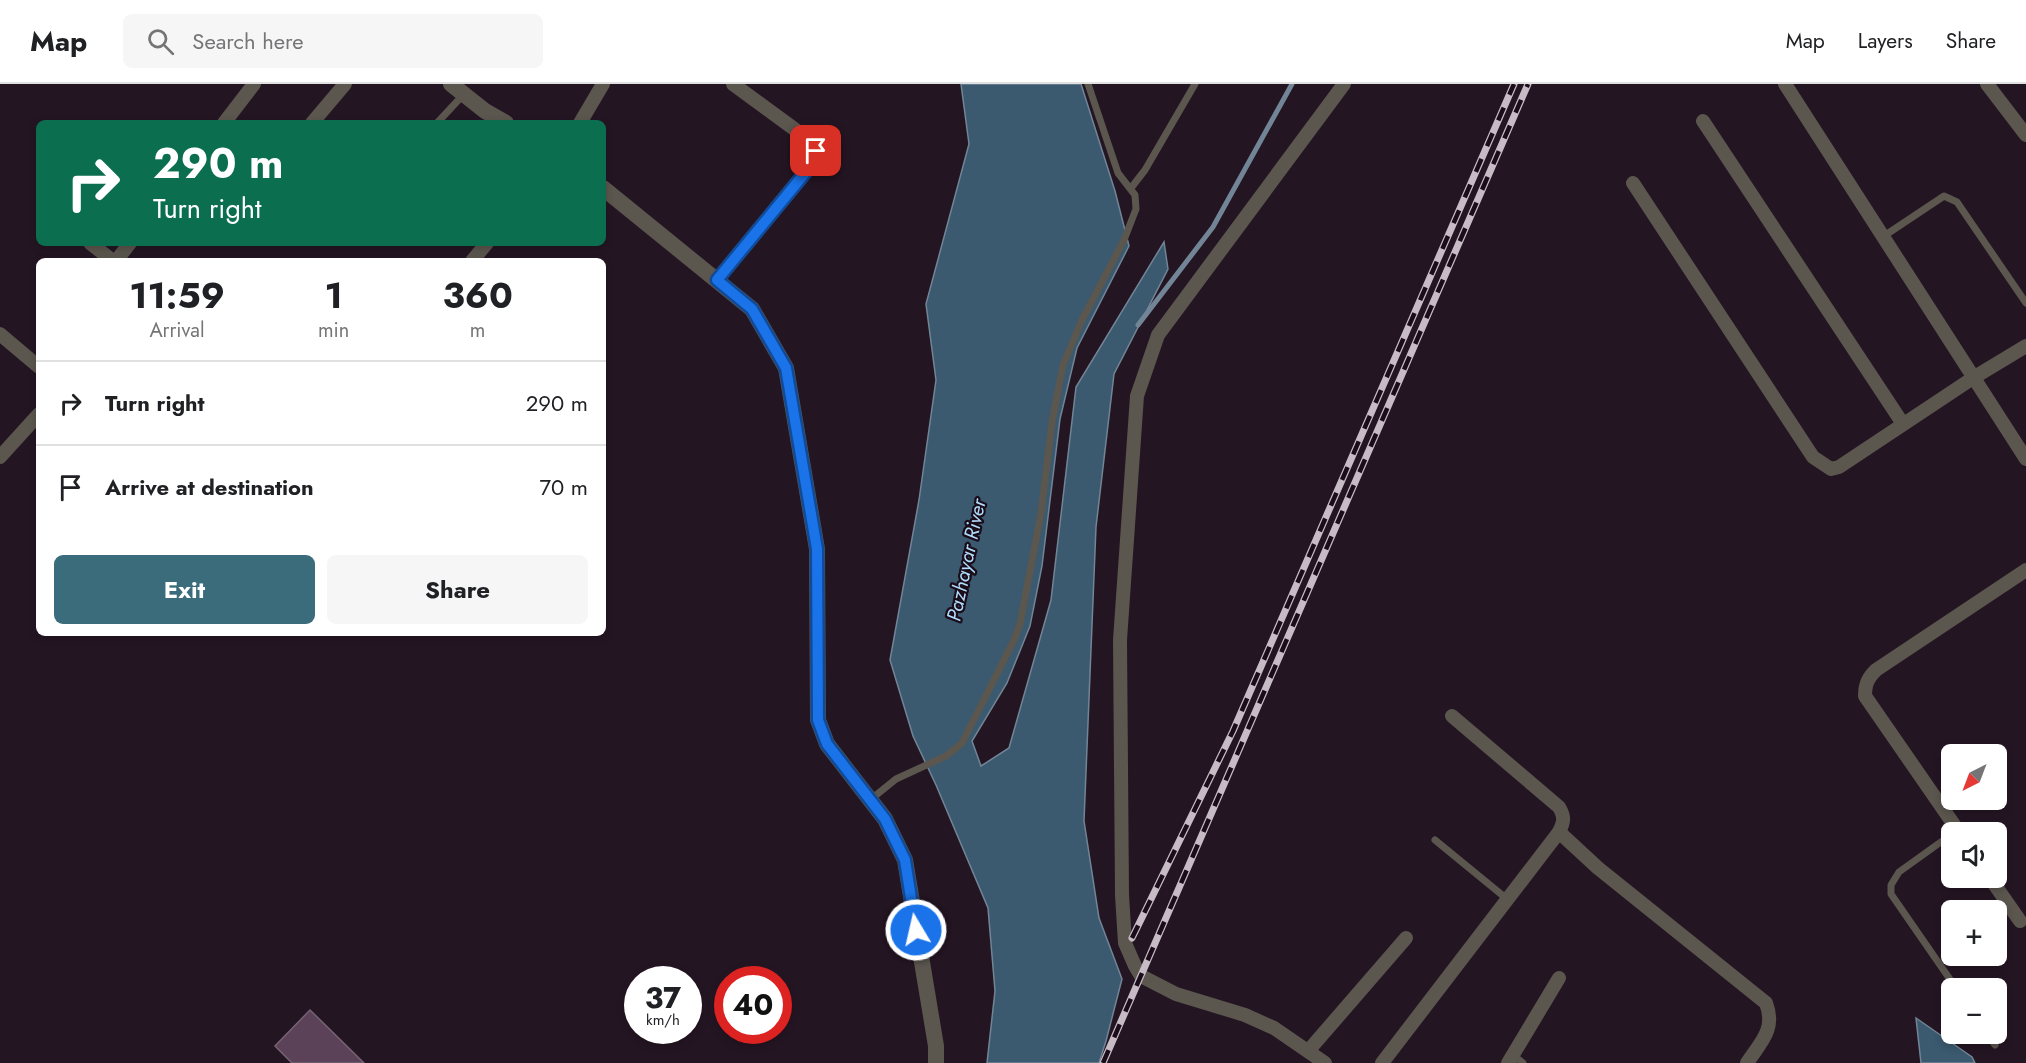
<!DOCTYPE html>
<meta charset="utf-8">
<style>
:root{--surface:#fff;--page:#f6f6f6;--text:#202124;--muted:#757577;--line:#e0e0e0;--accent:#3b6c7c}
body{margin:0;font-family:Jost,sans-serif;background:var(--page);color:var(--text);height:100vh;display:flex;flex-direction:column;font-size:22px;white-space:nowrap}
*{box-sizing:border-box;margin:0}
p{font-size:20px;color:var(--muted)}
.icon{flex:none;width:33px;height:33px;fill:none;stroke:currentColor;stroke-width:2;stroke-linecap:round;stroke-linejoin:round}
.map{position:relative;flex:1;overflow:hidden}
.panel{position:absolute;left:36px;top:174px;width:570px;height:378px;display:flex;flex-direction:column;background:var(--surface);border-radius:9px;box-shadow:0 3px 9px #0003}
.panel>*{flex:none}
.top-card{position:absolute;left:36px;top:36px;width:570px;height:126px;border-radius:9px;box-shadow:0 3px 9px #0003;background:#0b6e4f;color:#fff;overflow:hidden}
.needle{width:39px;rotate:222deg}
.tools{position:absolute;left:1941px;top:660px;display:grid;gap:12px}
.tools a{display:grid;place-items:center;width:66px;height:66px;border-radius:9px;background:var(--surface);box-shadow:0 3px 9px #0003;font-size:30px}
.speed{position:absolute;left:624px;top:882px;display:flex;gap:12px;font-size:30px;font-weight:700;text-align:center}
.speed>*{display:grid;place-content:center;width:78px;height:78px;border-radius:50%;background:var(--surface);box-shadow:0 3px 9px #0003;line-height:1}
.speed small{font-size:15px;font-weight:400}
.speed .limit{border:9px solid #d22;background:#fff;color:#111}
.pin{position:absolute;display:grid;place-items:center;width:51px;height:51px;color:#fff;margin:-26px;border-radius:12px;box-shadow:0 3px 9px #0006}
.me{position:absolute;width:66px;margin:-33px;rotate:351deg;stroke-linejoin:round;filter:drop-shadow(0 0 4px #0008)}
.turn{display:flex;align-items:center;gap:21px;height:126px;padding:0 18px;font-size:27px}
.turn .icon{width:78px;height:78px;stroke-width:2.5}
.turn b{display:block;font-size:42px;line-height:51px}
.eta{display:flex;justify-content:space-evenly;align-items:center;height:102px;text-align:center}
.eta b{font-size:36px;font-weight:700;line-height:42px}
.cta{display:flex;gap:12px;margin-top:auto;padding:12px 18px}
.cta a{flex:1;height:69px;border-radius:9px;background:var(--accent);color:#fff;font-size:24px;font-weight:700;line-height:69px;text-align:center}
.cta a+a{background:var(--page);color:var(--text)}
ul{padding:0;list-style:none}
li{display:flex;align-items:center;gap:18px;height:84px;padding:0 18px;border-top:2px solid var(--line)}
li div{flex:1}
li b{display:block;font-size:22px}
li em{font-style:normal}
header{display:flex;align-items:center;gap:36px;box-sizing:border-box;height:84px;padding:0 30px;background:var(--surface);border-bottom:2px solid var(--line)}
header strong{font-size:28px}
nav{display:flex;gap:33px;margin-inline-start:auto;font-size:21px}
.search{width:420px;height:54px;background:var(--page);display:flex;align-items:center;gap:15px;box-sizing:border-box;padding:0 21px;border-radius:9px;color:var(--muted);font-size:22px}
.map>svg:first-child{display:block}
.water{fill:#3b5a6f;stroke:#728596;stroke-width:1.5}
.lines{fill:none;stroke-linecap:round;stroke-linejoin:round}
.stream{stroke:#728596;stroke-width:5}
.building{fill:#5b4259;stroke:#756373;stroke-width:1.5}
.service{stroke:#5b564e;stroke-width:7}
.minor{stroke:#5b564e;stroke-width:14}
.tertiary{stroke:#5b564e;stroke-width:16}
.rail-casing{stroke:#c7bcc6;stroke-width:7}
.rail{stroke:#1a0c19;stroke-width:4.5;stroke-dasharray:14;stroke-linecap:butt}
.route-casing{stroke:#114b97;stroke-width:15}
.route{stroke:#1a73e8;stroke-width:10}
.labels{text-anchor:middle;stroke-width:4.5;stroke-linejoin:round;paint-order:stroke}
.water-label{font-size:20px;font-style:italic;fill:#b0ddfc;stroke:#1a0c19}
</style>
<header>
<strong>Map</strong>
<div class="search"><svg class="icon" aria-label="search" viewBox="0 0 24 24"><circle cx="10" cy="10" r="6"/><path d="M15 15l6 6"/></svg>Search here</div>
<nav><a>Map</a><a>Layers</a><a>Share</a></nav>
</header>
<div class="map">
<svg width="2026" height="979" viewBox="0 0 2026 979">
<rect width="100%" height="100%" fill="#241522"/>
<g class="water">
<polygon points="961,0 1081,0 1115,107 1129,162 1077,264 1060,335 1042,482 1030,542 1007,599 972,657 981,682 1009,664 1051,516 1076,303 1164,158 1168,185 1114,290 1096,443 1084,737 1099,834 1122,895 1106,957 1099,979 987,979 995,907 988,824 936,701 913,652 890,576 919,416 936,296 926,220 969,60"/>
<polygon points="1916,934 1972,973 1975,979 1921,979"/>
</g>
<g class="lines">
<polyline class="stream" points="1138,241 1213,143 1292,0"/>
</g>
<polygon class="building" points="310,926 364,979 292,979 275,962"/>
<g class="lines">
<g class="service">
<polyline points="437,39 464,10"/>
<polyline points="1131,104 1145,86 1195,0"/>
<polyline points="1884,152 1944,112 1957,118 2026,219"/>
<polyline points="870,716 896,695 946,672 962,659 1014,556 1020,540 1041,429 1052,338 1063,281 1082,236 1124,156 1136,125 1135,111 1118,89 1088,0"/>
<polyline points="1952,750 1899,788 1891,801 1891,810 1956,904"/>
<polyline points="1435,756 1507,815"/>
<polyline points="1987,950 1995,961"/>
<polyline points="1513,971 1523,979"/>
</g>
<g class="minor">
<polyline points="1785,0 2026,375"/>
<polyline points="1987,0 2026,51"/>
<polyline points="1703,37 1903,340"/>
<polyline points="224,39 254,0"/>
<polyline points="312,39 345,0"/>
<polyline points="580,39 603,0"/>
<polyline points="1633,99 1813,373 1831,385 1839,383 1973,294 2026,262"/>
<polyline points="90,159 113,177"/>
<polyline points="116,177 130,159"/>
<polyline points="472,177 487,159"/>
<polyline points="717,196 814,78 816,67 812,58 733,0"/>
<polyline points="0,250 39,283"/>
<polyline points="0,373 39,330"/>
<path d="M1559,748L1598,784L1766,919C1776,945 1761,958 1747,979"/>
<path d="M1959,748L1865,612C1865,600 1868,594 1876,586L2026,486"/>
<polyline points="1990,794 2020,837"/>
<polyline points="1309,966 1406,854"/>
<polyline points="1325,979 1274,944 1245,931 1176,910 1141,892 1135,882 1125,859 1122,811 1120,556 1137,312 1158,251 1344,0"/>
<path d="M1382,979L1559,748C1564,738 1565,733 1559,723L1452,632"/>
<polyline points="1508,979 1559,894"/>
</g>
<g class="tertiary">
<polyline points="451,0 485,27 506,39"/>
<polyline points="603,104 752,225 786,284 817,465 818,636 827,660 885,735 905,776 936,962 936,979"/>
</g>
<g class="rail-casing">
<g id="rail">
<polyline points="1132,854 1233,647 1514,0"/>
<polyline points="1103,979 1528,0"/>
</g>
</g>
<use href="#rail" class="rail"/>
</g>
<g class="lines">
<g class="route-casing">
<polyline id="route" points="816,67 814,78 717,196 752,225 786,284 817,465 818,636 827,660 885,735 905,776 916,846"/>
</g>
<use href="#route" class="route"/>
</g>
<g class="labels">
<g class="water-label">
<text transform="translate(966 476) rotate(-78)" y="7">Pazhayar River</text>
</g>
</g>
</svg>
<div class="tools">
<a><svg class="needle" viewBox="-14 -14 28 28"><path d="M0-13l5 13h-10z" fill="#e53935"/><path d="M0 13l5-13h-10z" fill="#757577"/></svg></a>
<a><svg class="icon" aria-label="sound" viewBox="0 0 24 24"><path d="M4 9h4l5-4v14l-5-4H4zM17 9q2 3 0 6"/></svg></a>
<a>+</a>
<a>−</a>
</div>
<div class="speed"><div>37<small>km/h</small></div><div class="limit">40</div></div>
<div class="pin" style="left:816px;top:67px;background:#d93025"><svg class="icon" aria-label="arrive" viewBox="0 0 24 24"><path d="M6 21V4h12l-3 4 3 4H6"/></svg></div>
<svg class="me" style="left:916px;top:846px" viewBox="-20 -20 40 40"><circle r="17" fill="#1a73e8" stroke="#fff" stroke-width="3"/><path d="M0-11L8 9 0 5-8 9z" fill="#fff"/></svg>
<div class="top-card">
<div class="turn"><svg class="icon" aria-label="right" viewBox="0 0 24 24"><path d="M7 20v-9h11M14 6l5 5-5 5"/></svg><div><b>290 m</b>Turn right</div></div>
</div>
<section class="panel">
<div class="eta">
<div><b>11:59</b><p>Arrival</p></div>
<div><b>1</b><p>min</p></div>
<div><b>360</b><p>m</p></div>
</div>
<ul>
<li><svg class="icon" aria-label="right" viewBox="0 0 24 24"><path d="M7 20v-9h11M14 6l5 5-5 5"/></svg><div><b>Turn right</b></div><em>290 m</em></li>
<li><svg class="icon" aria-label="arrive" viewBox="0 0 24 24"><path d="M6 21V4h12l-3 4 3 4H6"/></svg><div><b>Arrive at destination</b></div><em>70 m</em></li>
</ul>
<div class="cta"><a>Exit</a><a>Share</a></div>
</section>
</div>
